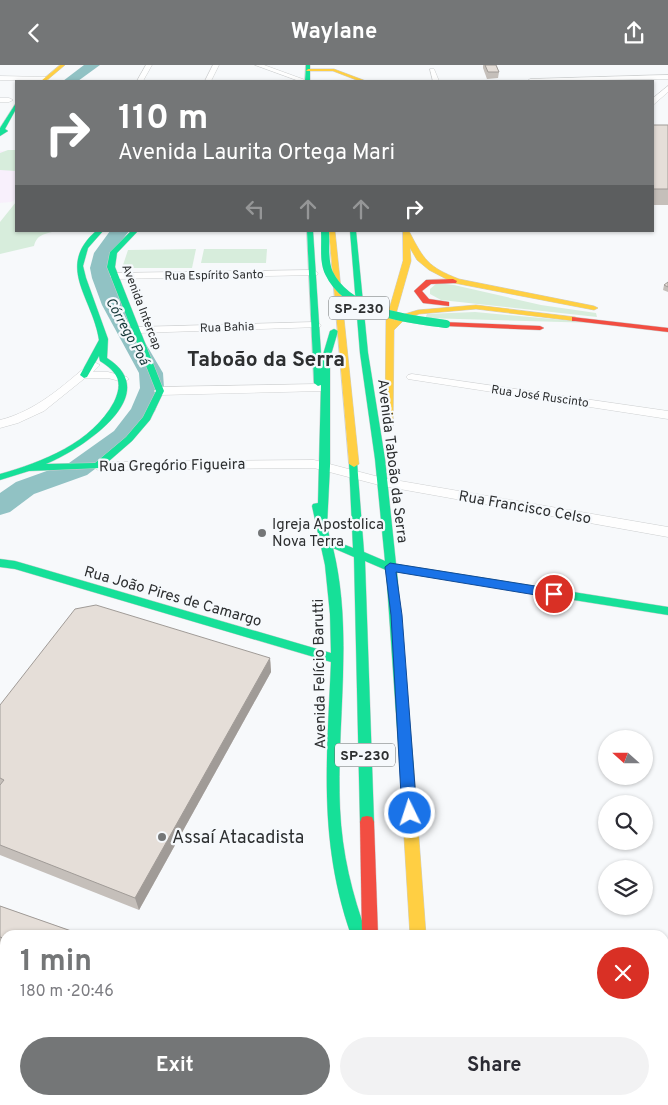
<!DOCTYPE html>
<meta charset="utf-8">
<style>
:root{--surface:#fff;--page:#f2f2f3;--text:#2b2b33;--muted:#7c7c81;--accent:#747677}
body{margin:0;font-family:Overpass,sans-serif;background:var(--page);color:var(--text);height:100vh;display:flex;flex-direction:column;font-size:19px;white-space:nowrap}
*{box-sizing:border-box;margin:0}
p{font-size:16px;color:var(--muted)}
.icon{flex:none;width:28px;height:28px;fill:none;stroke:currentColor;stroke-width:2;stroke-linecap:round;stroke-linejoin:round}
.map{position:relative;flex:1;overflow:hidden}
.details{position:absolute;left:0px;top:865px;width:669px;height:175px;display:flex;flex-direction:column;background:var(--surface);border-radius:15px 15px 0 0;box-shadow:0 1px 4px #0004}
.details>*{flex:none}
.hud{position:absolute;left:15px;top:15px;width:639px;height:152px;border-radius:0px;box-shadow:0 1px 4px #0004;background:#747677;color:#fff;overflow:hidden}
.needle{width:32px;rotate:291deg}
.tools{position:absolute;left:598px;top:665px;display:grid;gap:10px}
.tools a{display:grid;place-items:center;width:55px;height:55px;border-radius:50%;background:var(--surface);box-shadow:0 1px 4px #0004;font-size:25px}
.pin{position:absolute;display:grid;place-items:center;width:42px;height:42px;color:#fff;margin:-21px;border:2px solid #fff;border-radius:50%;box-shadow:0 1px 5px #0007}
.me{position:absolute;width:55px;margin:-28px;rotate:356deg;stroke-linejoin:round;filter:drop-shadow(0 0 4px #0008)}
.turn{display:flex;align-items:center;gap:18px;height:105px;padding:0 20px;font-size:22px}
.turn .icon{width:65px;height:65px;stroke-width:2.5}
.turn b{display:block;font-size:35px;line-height:42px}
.lanes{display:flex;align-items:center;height:48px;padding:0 20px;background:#0003;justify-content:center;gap:25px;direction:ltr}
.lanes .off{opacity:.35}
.round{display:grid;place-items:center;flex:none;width:52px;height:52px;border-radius:26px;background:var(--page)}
.summary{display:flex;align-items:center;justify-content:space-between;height:85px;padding:0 20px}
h1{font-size:30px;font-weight:700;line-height:38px;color:var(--accent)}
.action{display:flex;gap:10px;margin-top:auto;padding:10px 20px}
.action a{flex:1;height:58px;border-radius:30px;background:var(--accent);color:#fff;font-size:20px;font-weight:700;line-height:58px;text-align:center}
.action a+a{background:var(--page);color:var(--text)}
header{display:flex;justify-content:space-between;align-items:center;height:65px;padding:0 20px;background:var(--accent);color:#fff;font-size:22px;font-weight:700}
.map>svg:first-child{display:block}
.industrial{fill:#fbf1e9}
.education{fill:#f8f0fc}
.green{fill:#d7eddc}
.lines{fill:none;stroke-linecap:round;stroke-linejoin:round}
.river{fill:#91c2c4;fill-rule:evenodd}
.street-casing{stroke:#cdcfd0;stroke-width:1}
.fast-casing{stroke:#cdcfd0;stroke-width:1}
.slow-casing{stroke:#cdcfd0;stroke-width:1}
.jam-casing{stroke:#cdcfd0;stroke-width:1}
.street{fill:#fefefe;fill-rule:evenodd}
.fast{fill:#16e098;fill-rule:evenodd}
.slow{fill:#ffcf43;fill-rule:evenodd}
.jam{fill:#f24e42;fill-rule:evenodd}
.fast-bridge-casing{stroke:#cdcfd0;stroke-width:8;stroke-linecap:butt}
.fast-bridge{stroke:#16e098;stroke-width:8}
.wall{fill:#c5bfba}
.shaded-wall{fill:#a09b97}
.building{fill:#e5ded8;stroke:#a09b97}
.route{fill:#1a73e8;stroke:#114b97}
.poi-dot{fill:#747677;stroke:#f6f9fc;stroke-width:2}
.labels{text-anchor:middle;stroke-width:4.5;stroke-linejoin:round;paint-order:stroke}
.far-street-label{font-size:12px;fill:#2d2f30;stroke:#f6f9fc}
.shield{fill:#f6f9fc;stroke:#696c6d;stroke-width:1}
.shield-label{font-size:14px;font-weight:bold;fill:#2d2f30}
.far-water-label{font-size:14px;font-style:italic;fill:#173a3b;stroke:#f6f9fc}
.street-label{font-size:15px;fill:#2d2f30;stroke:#f6f9fc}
.poi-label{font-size:15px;fill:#2d2f30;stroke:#f6f9fc;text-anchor:start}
.near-poi-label{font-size:18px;fill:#2d2f30;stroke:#f6f9fc;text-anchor:start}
.far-town-label{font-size:21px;font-weight:bold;fill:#2d2f30;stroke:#f6f9fc}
</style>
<header><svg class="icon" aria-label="back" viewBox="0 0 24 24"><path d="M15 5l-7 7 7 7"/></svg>Waylane<svg class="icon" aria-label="share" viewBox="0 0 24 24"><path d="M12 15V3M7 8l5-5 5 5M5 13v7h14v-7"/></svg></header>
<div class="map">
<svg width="668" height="1040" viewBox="0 0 668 1040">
<rect width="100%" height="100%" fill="#f7f9fb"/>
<polygon class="industrial" points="0,846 5,870 5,1035 236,1035 237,1040 0,1040"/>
<polygon class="education" points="0,86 4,86 3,94 16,100 16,134 11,137 0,138"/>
<g class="green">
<polygon points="8,85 16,85 16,106 0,105 0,88"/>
<path d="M16,137V166H56C45,169 37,169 34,181L0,189V157Z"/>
<polygon points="196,184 192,203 122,203 128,185"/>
<polygon points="204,184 267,184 266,198 201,198"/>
<polygon points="437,218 454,220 541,240 596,248 597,252 441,235 430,229 430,224"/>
<polygon points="475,247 597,258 425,253 427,249"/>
</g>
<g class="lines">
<g class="river">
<polygon points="84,0 100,0 78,16 63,16"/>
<polygon points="110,166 129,166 116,183 110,203 112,213 123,240 163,308 164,323 155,346 132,376 87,410 34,429 10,447 0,450 0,428 16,417 69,398 114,366 131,344 140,323 139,308 102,240 92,213 90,203 94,188"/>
</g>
<g class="street-casing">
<g id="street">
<polygon points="146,0 152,0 143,16 137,16"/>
<polygon points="213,0 219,0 211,16 205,16"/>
<polygon points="255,0 264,0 308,16 299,16"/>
<polygon points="430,4 434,4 439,16 433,16"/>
<polygon points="668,10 668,14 527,16 530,14"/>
<polygon points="0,11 46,12 49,14 46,16 0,15"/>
<polygon points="668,21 668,27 652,41 652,34"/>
<polygon points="0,33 9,33 13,35 9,37 0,37"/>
<polygon points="313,205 318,208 317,210 115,214 110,211 115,208"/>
<polygon points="316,257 321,260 320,262 138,268 133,265 138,262"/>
<path d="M94,297L100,300L93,307H108L127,312L129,314L123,317L108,313H85L44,346L18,358L0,363V355C36,346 63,321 90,298Z"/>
<polygon points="412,309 668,346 668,354 408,314 406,312 408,310"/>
<polygon points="318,319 322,320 324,323 322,326 160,330 154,326 160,322"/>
<polygon points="314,395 383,413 668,462 668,472 383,421 314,403 98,405 91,401 98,397"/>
</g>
</g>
<g class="fast-casing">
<g id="fast">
<polygon points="306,0 310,0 310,16 305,16"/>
<polygon points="16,38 16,44 5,64 8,66 0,71 0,63"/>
<path d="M96,166H103L88,183L83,201L86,213L108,274L107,293C166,330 80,385 46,399L95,398L126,372L143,352L156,326L107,202L110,187L131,166H138L117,188L115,202L164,326L150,355L132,376L101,403L29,406L0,415V409C42,397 92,378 114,337C124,316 117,307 100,296L99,291L87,312L84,313L80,310L99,275C93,233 55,202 96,166Z"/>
<path d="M307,166H313L322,304V293L330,266L334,264L338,266L330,293V401L327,461L330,474L353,483L349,399L351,397H357L364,487L385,496L375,394L360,288L350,166H356L368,288L385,394L396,499L668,542V550L397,507L414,706L412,710L407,712L402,710L400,706L386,505L365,496L374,757L372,762L367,763L362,762L360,757L354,492L333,483C354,569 336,658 340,744C342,788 352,829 367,870H351C318,775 327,695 331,597L15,504L0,502V494L15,496L331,588L330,549L325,500L312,441L313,439L318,438L321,320L318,321L314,318Z"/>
<rect x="420" y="1035" width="18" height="5"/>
</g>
</g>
<g class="slow-casing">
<g id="slow">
<polygon points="60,0 65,0 46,16 41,16"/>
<polygon points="308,4 334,4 366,16 359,16 333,6 306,6"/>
<polygon points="329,166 335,166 359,399 354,402 349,399"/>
<path d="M403,166H409C424,195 428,202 459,214L594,241L598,243L594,245L454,218L429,205L417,195L410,183L411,196L394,256L398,251L418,245L476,240L575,252L579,254L575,256L476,244L419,249L404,255L394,265L393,361L388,364L385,363L386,255L403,196Z"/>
<polygon points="407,700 412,702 414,706 426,870 410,870 400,706 402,702"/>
<polygon points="365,1035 383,1035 384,1040 366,1040"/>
</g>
</g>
<g class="jam-casing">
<g id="jam">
<polygon points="453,214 457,216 456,218 431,219 422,226 429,234 449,237 449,241 423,238 414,226 426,215"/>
<polygon points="572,252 668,263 668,267 575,256 572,256"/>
<polygon points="443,257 540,261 544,263 540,265 446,261 443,261"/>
<polygon points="367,751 372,752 374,757 378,870 362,870 360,757 362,752"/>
</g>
</g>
<use href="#street" class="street"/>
<use href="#fast" class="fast"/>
<use href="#slow" class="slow"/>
<use href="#jam" class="jam"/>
<g class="fast-bridge-casing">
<path id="fast-bridge" d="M325,166C326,180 323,196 329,208C348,248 408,254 446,259"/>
</g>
<use href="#fast-bridge" class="fast-bridge"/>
</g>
<g class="wall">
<polygon points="483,0 496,0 499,7 498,13 487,14 483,3"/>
<rect x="652" y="60" width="16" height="80"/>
<polygon points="668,217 668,227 663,225 664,220"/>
<polygon points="270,593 271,607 139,845 0,790 0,640"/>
<polygon points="0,841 77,868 78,870 5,870 5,882 0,880"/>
</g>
<g class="shaded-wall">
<polygon points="270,593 271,607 139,845 135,833"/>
<polygon points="5,1021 5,1035 11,1035 8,1040 1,1040 0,1039 0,1031"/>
</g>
<g class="building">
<polygon points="485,0 496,0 499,7 488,7"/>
<rect x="652" y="60" width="16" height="64"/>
<polygon points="668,217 668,222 664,220"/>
<polygon points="96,540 270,593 135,833 0,780 0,720 4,715 0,713 0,640 75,544"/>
<polygon points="0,841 77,868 76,870 5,870 5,874 0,872"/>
<polygon points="0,957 5,959 5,1021 0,1031"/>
<polygon points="0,1037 6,1040 0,1040"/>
</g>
<polygon class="route" points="390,498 554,524 560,529 554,533 396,507 402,550 417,748 415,753 410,755 404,753 402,748 391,550 385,502"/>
<g class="poi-dot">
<circle cx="262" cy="468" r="5"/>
<circle cx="162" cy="772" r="5"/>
</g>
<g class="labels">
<g class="far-street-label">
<text transform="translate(214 210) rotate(-1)" y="4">Rua Espírito Santo</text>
<text transform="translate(142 242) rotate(69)" y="4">Avenida Intercap</text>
<text transform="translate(227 262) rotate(-2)" y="4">Rua Bahia</text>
<text transform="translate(540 331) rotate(8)" y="4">Rua José Ruscinto</text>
</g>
<g class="shield">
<rect x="329" y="231.5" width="60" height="23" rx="4"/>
<rect x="335" y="678.5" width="60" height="23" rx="4"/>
</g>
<g class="shield-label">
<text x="359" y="248">SP-230</text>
<text x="365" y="695">SP-230</text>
</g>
<g class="far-water-label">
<text transform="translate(128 266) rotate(61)" y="5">Córrego Poá</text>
</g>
<g class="street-label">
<text transform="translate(393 396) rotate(83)" y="5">Avenida Taboão da Serra</text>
<text transform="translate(172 400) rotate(-1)" y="5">Rua Gregório Figueira</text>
<text transform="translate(525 442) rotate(10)" y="5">Rua Francisco Celso</text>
<text transform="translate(173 531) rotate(16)" y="5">Rua João Pires de Camargo</text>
<text transform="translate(319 609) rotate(-91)" y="5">Avenida Felício Barutti</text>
</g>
<g class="poi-label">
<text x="272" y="464">Igreja Apostolica<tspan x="272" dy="17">Nova Terra</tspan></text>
</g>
<g class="near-poi-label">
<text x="172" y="778">Assaí Atacadista</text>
</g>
<g class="far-town-label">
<text x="266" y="301">Taboão da Serra</text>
</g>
</g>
</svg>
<div class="tools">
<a><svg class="needle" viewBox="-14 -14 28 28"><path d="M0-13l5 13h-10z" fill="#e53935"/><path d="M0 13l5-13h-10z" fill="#7c7c81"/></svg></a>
<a><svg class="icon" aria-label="search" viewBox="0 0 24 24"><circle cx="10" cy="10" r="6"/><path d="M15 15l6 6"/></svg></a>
<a><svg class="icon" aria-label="layers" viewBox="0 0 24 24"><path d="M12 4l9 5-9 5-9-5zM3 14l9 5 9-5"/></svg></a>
</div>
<div class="pin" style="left:554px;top:529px;background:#d93025"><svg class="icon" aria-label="arrive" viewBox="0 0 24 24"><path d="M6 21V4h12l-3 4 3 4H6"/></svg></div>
<svg class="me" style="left:410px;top:748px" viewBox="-20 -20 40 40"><circle r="17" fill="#1a73e8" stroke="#fff" stroke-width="3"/><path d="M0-11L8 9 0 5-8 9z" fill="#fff"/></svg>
<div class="hud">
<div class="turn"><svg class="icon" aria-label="right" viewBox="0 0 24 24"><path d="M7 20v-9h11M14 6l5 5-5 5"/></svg><div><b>110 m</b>Avenida Laurita Ortega Mari</div></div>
<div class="lanes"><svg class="icon off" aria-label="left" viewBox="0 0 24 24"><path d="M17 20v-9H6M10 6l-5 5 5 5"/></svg><svg class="icon off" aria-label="ahead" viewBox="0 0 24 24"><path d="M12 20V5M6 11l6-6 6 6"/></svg><svg class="icon off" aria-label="ahead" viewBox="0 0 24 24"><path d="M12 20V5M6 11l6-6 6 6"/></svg><svg class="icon" aria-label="right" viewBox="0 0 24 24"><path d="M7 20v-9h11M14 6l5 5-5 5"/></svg></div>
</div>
<section class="details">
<div class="summary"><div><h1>1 min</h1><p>180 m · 20:46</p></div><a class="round" style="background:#d93025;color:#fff"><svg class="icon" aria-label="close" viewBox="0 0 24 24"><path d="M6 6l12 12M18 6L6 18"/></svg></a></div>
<div class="action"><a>Exit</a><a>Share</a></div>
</section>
</div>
